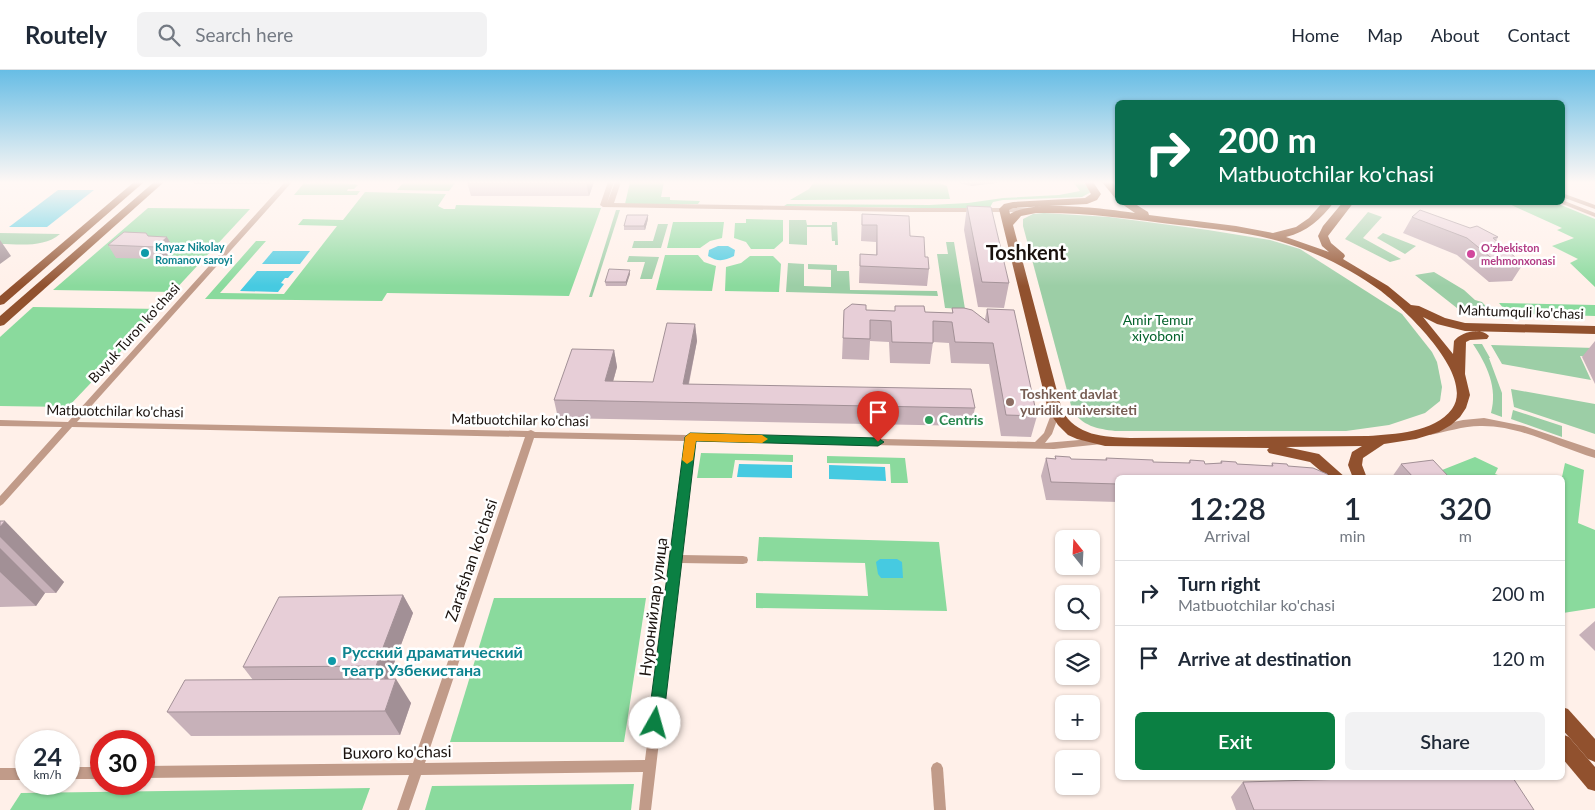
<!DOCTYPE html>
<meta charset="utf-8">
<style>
:root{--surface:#fff;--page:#f2f2f3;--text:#1f2937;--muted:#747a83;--line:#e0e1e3;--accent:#0b8043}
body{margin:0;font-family:Lato,sans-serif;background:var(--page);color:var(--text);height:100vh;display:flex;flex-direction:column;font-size:19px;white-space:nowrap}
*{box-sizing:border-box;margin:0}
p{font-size:16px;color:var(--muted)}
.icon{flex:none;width:28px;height:28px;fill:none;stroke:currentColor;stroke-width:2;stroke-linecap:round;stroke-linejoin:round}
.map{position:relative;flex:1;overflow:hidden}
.drawer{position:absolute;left:1115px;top:405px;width:450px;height:305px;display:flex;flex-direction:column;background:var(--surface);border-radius:8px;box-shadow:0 1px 4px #0004}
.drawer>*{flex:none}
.top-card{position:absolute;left:1115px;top:30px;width:450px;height:105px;border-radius:8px;box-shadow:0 1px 4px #0004;background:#0b6e4f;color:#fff;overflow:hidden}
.needle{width:32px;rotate:342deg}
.buttons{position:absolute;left:1055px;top:460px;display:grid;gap:10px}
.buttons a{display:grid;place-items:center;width:45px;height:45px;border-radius:8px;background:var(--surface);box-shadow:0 1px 4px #0004;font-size:25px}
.speed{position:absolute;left:15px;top:660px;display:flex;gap:10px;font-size:25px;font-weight:700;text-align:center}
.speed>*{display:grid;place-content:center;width:65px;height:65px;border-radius:50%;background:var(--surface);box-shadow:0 1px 4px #0004;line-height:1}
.speed small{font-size:12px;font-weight:400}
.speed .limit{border:8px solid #d22;background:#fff;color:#111}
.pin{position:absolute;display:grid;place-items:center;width:42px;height:42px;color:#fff;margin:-51px -21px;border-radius:50% 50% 50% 0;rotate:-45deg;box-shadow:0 0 5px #0007}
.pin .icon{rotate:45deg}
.me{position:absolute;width:55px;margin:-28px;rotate:7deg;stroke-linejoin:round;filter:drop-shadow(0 0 4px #0008)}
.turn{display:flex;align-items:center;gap:18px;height:105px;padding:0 20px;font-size:22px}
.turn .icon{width:65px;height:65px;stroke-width:2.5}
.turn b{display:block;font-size:35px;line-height:42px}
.eta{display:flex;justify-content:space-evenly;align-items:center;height:85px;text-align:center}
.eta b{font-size:30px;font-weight:600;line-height:35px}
.primary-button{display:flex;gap:10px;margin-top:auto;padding:10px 20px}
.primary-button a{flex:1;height:58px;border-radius:8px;background:var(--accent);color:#fff;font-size:20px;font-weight:600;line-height:58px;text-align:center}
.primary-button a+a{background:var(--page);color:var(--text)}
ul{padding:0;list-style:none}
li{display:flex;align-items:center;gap:15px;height:65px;padding:0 20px;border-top:1px solid var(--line)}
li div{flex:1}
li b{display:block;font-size:19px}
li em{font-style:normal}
header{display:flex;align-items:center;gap:30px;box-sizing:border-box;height:70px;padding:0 25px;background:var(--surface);border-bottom:1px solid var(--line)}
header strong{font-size:24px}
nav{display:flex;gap:28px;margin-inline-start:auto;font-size:18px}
.search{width:350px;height:45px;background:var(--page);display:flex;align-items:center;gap:12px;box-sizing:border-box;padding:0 18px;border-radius:8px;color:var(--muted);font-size:19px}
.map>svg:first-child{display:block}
.green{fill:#9ccea6}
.forest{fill:#8ada9d}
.water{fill:#46cae1}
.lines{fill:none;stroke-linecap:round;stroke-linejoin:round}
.minor{fill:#c19b89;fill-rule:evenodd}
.tertiary{fill:#c19b89;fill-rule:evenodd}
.primary{fill:#91512e;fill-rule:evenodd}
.wall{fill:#c7b1b9}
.shaded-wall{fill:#a29096}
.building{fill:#e7ced7;stroke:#a29096}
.route{fill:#0b8043;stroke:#07532c}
.slow{fill:#f59e0b}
.culture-dot{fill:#0f9aa8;stroke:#fff;stroke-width:2}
.hotel-dot{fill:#d1479c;stroke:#fff;stroke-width:2}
.education-dot{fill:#8d6e63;stroke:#fff;stroke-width:2}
.leisure-dot{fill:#2e9e5b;stroke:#fff;stroke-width:2}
.labels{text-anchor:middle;stroke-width:5;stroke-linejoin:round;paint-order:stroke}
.far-culture-label{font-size:11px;font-weight:bold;fill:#0d838f;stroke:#fff;text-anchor:start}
.far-hotel-label{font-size:11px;font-weight:bold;fill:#b23c85;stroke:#fff;text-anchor:start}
.street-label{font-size:14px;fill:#1a120e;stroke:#fff}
.park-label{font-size:14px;fill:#04622c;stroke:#fff}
.education-label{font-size:14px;font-weight:bold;fill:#785e54;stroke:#fff;text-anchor:start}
.leisure-label{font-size:14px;font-weight:bold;fill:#27864d;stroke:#fff;text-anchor:start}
.near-street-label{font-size:16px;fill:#1a120e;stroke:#fff}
.near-culture-label{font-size:16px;font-weight:bold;fill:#0d838f;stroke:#fff;text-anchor:start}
.far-town-label{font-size:20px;font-weight:bold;fill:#1a120e;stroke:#fff}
</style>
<header>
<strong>Routely</strong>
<div class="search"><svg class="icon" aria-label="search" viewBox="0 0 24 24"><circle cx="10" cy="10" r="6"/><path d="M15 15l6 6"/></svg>Search here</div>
<nav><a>Home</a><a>Map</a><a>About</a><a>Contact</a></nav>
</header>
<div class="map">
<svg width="1595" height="740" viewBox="0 0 1595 740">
<rect width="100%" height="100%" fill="#fff0e9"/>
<g class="green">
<polygon points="616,140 620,140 592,227 589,227"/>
<polygon points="1368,142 1382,147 1363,168 1401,189 1390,192 1345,169"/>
<path d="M1044,143L1109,147L1208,160L1270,170L1300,179L1402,244L1432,282L1437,292L1442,317L1440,331L1425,343L1389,355L1346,361H1115C1098,359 1081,356 1072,339L1023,156V149L1033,144Z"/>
<polygon points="789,150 806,150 807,155 832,155 832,152 837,152 838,175 835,175 835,171 832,171 831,157 807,157 807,175 789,174"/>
<polygon points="658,154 668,154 661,178 632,178 634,171 653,171"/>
<path d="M0,163L60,164C44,178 19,174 0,174Z"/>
<polygon points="1383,163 1416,176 1405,184 1377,168"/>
<polygon points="946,172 954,172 965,239 945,238 937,184 948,184"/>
<polygon points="629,186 659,187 652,209 640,209 645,192 627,192"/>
<polygon points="788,193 804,194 804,216 831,217 831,200 808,199 808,194 837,195 837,201 849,201 850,220 937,221 938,226 786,222"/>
<polygon points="1434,202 1464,220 1475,230 1482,232 1492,243 1462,242 1415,205"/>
<path d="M1473,274H1482L1490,288H1489L1502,323V347L1491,343C1498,318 1487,295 1473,274Z"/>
<polygon points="1491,275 1595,278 1595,288 1580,286 1591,310 1502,294"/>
<polygon points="1511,319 1595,334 1595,364 1514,337"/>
<polygon points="1513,340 1562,356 1562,367 1511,349"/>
</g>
<g class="forest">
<polygon points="317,112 354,114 358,115 354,119 348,119 347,121 360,121 357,125 294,125 304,113 309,114"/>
<polygon points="411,112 456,112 449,121 397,120 402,114"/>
<polygon points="630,112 664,112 661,127 670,127 670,130 700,131 698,134 625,134"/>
<polygon points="814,112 937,112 947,116 950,129 790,130 809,119"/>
<polygon points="1073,112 1083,112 1091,122 1082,127 1003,130 993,132 989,139 784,136 787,134 929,135 968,133 1003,128 1059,125 1080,121"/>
<polygon points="365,122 446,124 438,136 444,139 455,139 456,135 601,138 569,226 387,223 382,231 205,229 256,171 266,171 220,223 284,224 337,156 298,155 303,149 343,150"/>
<polygon points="1507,133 1556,133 1595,149 1595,217 1570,193 1578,189 1552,176 1574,168 1557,160 1562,158"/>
<polygon points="148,138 250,139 173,222 53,220"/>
<polygon points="746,149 783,150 783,171 774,179 751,179 746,172 734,168 735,153 746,153"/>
<polygon points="673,152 724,152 722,168 710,171 700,178 667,178"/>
<polygon points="665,185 698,185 704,192 716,196 712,221 656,220"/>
<polygon points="750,186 773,186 781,194 779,222 725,221 726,197 741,193"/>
<polygon points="1499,233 1595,235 1595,246 1492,243 1490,240 1505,240"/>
<polygon points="33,237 161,239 68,337 0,336 0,267"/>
<polygon points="701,383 793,385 793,392 735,390 732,408 697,408"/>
<polygon points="827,386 905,388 908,413 891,413 890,394 827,393"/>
<polygon points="1475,387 1498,398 1495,404 1504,407 1435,408 1432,404"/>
<polygon points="1565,393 1584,400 1578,453 1595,460 1595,538 1563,543 1562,407"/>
<polygon points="759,467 939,472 947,541 756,538 756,523 868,526 865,493 757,491"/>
<polygon points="494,528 646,528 624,672 450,672"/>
<polygon points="634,714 631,740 425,740 432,716"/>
<polygon points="370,718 362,740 10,740 21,723"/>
</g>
<g class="water">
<polygon points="58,120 94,120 47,157 9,157"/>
<path d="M718,176H728L735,180L734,186C724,191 718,192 708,186L709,180Z"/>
<polygon points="273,181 310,181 300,194 262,194"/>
<polygon points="257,201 294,201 288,208 285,208 281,213 284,214 278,222 240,221"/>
<polygon points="739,394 792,395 792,408 737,407"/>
<polygon points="829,395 885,397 886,411 829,409"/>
<polygon points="880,489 897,489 902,492 903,508 881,508 878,504 876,492"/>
</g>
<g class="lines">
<g class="minor">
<path d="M285,112H292L77,352L528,361L531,360L535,362L1035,372L1044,363L1052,342L1056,339L1060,342L1052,364L1045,373L1102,368L1106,371L1102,374L1054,379L694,371L681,485L743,486L747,487L748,490L747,493L743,494L680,493L651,740H639L643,702L421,705L409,740H397L409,705L144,708V696L413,693L525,367L72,357L3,434L0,436V426L62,357L0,356V350L68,352ZM534,368L685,371L645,690L425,693Z"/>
<polygon points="608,112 614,112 607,133 615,112 621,112 614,133 909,138 1031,138 1034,140 1031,142 909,142 603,137 600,135"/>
<polygon points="1562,123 1595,135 1595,139 1562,127"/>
<polygon points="1562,130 1595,143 1595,147 1560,133 1562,132"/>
<polygon points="937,692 941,694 943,698 946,740 934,740 931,698 933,694"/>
<rect x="69" y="697" width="32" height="12"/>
<rect x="0" y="698" width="26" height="12"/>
</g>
<path class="tertiary" d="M1484,348L1524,356L1595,380V388C1557,377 1520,355 1480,356C1463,356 1446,362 1430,365L1424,361L1426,358L1463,350Z"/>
<g class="primary">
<polygon points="134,112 144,112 4,234 0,235 0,226"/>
<polygon points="154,112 164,112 4,255 0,256 0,246"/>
<path d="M1084,112H1093L1101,124L1097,130L1087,134L1013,138L1009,140L1010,144C1032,129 1108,139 1135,143L1119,132H1132L1148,142L1149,145L1236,156L1273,163L1296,157L1309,148L1323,132H1334C1321,149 1307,162 1286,167L1329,182L1322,176L1318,166L1323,156L1343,132H1354L1328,166L1331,173L1344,184L1345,186L1343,189L1388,216L1411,235L1419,236L1445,248L1465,253L1595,256V264L1465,261L1437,254L1423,247L1453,284L1454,271C1461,262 1480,257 1489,266L1487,269L1470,270L1466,272L1465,304L1470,325L1466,338L1460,347L1451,355L1439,362L1416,369L1384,374L1363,388L1362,395L1367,408H1353L1348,395L1352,382L1362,376L1286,377L1319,384L1346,408H1329L1310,392L1269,383L1267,380L1269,378L1105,376L1077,369L1068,365L1058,355L1048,340L999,139L1004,134L1013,132L1085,128L1091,124ZM1036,143C1084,142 1131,149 1179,155C1222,160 1268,164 1308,181C1334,191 1359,205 1381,221C1405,240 1476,305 1452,339C1434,363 1394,364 1368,366L1130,368C1104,367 1076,366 1062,340L1013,155L1021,146Z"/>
<polygon points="1102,112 1112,112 1118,119 1118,129 1115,128"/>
<polygon points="1562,637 1568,639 1595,669 1595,692 1588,689 1562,659"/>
<polygon points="1562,664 1569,667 1595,697 1595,721 1588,719 1562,688"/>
</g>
</g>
<g class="wall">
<polygon points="193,112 271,112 269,114 194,114"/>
<polygon points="467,112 594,112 589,126 471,126"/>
<polygon points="955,112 998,112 996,113 971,116"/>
<polygon points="967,136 1009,213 1004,238 978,237 964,160"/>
<polygon points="862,144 910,166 925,187 929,199 927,216 859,213 860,184 876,185 876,172 861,171"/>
<polygon points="1412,147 1470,158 1498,167 1496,171 1523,194 1512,211 1489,212 1457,185 1403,163"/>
<polygon points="648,149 645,160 624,160 624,156"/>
<polygon points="148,166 174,179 163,189 116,188 108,175"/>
<polygon points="630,204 626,216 606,216 605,212"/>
<polygon points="895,236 925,242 952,243 952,238 985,249 987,239 1037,346 1031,367 1001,366 989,294 951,293 949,273 933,272 930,294 890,293 889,272 870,271 869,290 842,289 844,240 895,241"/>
<polygon points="695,254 697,271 689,314 975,338 971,356 558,348 554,330 614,280 617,297 613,312 653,312"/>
<polygon points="1595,271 1595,314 1582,287"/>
<polygon points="1055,386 1071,389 1105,390 1106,388 1153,392 1188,393 1190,390 1205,394 1220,393 1221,391 1237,394 1271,396 1272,393 1288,396 1118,408 1118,432 1046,430 1041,406 1046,388 1055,389"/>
<polygon points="1401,394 1448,406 1446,408 1392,407"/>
<polygon points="0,451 64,512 56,523 45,523 36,536 0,537"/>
<polygon points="403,525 413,543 388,609 411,633 400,665 191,666 167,642 253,610 243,597"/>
<polygon points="1595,551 1595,581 1579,565"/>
<polygon points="1243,712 1534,740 1236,740 1231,727"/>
</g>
<g class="shaded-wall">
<polygon points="586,112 594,112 589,126"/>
<polygon points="971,112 998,112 996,113 971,116"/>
<polygon points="648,145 648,149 645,160 644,156"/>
<polygon points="167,167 174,179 163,189 156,177"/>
<polygon points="0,170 11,186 0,194"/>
<polygon points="630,200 630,204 626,216 626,212"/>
<polygon points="695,254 697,271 685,331 683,314"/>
<polygon points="614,280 617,297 608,329 605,311"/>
<polygon points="5,451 64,512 56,523 0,467 0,457"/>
<polygon points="0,478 45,523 36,536 0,502"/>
<polygon points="403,525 413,543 387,612 376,596"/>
<polygon points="396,609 411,633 400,665 385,641"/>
</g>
<g class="building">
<polygon points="967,136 991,137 1009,213 982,212"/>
<polygon points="1420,140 1470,158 1477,156 1498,167 1493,168 1523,194 1500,195 1467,168 1412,147"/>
<polygon points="862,144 909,146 910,166 924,167 925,187 928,187 929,199 860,196 860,184 877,185 877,155 862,155"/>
<polygon points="627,145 648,145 644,156 624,156"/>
<polygon points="124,162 146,163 148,166 167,167 156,177 108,175"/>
<polygon points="609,199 630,200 626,212 605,212"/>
<polygon points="852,234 866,235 866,240 895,241 895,236 924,236 925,242 953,243 952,238 964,238 972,240 989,253 987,239 1014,240 1037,346 1006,345 993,273 955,272 952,252 933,251 933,273 892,272 891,251 870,250 870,269 843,268 844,240"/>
<polygon points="667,253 695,254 683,314 971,319 975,338 554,330 572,279 614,280 605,311 653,312"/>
<polygon points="1055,386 1070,387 1071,389 1107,390 1106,388 1153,390 1153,392 1190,393 1190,390 1204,391 1205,394 1222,393 1221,391 1236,392 1237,394 1273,396 1272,393 1287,394 1288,396 1313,398 1327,404 1330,408 1118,408 1118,414 1051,412 1046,388 1056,389"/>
<polygon points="1433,390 1448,406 1431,408 1414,408 1401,394"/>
<polygon points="0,451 5,451 0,457"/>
<polygon points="403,525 376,596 243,597 279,527"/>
<polygon points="396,609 385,641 167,642 185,610"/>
<polygon points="1384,708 1513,708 1534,740 1254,740 1243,712"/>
</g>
<linearGradient id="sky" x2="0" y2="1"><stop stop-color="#67bde5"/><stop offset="0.52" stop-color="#fff8f5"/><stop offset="1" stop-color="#fff8f5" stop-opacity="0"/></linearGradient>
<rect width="1595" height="216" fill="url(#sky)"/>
<polygon class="route" points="690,363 878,368 884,372 878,376 696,371 663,653 661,658 655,660 650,658 648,653 685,367"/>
<polygon class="slow" points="690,363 762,365 768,369 762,373 696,371 693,390 687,394 682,390 685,367"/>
<g class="culture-dot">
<circle cx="145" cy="183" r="5"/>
<circle cx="332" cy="591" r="5"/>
</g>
<circle class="hotel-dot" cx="1471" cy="184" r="5"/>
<circle class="education-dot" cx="1010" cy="332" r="5"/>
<circle class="leisure-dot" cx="929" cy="350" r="5"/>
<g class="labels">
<g class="far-culture-label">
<text x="155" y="181">Knyaz Nikolay<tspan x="155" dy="13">Romanov saroyi</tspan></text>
</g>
<g class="far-hotel-label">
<text x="1481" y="182">O'zbekiston<tspan x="1481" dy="13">mehmonxonasi</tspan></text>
</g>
<g class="street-label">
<text transform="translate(1521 242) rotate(2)" y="5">Mahtumquli ko'chasi</text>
<text transform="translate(134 263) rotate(-48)" y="5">Buyuk Turon ko'chasi</text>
<text transform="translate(115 341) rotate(1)" y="5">Matbuotchilar ko'chasi</text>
<text transform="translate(520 350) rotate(1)" y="5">Matbuotchilar ko'chasi</text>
</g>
<g class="park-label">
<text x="1158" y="255">Amir Temur<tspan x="1158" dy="16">xiyoboni</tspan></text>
</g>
<g class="education-label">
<text x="1020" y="329">Toshkent davlat<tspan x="1020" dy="16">yuridik universiteti</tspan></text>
</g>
<g class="leisure-label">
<text x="939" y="355">Centris</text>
</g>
<g class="near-street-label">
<text transform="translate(471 490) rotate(-71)" y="6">Zarafshan ko'chasi</text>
<text transform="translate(653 537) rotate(-83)" y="6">Нуронийлар улица</text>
<text transform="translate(397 682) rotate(-1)" y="6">Buxoro ko'chasi</text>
</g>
<g class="near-culture-label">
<text x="342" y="588">Русский драматический<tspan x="342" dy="18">театр Узбекистана</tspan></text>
</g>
<g class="far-town-label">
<text x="1026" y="190">Toshkent</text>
</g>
</g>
</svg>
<div class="buttons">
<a><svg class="needle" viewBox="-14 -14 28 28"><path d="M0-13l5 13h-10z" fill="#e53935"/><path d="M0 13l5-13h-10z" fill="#747a83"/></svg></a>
<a><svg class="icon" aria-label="search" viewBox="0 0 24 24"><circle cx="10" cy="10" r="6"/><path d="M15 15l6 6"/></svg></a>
<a><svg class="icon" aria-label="layers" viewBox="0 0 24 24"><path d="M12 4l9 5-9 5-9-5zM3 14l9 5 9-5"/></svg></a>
<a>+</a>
<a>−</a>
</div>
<div class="speed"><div>24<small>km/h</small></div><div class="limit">30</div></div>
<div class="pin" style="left:878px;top:372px;background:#d93025"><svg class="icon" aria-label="arrive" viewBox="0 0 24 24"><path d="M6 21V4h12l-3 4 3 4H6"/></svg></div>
<svg class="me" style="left:655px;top:653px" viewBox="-20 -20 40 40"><circle r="19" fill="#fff"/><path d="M0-13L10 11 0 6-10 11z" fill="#0b8043"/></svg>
<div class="top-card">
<div class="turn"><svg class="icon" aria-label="right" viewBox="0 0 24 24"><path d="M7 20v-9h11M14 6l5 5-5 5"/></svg><div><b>200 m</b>Matbuotchilar ko'chasi</div></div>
</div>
<section class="drawer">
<div class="eta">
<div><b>12:28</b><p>Arrival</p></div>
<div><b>1</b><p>min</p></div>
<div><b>320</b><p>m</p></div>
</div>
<ul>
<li><svg class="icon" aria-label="right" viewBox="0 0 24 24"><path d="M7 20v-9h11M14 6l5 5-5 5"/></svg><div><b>Turn right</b><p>Matbuotchilar ko'chasi</p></div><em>200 m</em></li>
<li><svg class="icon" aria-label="arrive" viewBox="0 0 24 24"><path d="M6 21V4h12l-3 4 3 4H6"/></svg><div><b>Arrive at destination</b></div><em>120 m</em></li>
</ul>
<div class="primary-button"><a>Exit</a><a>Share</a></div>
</section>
</div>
